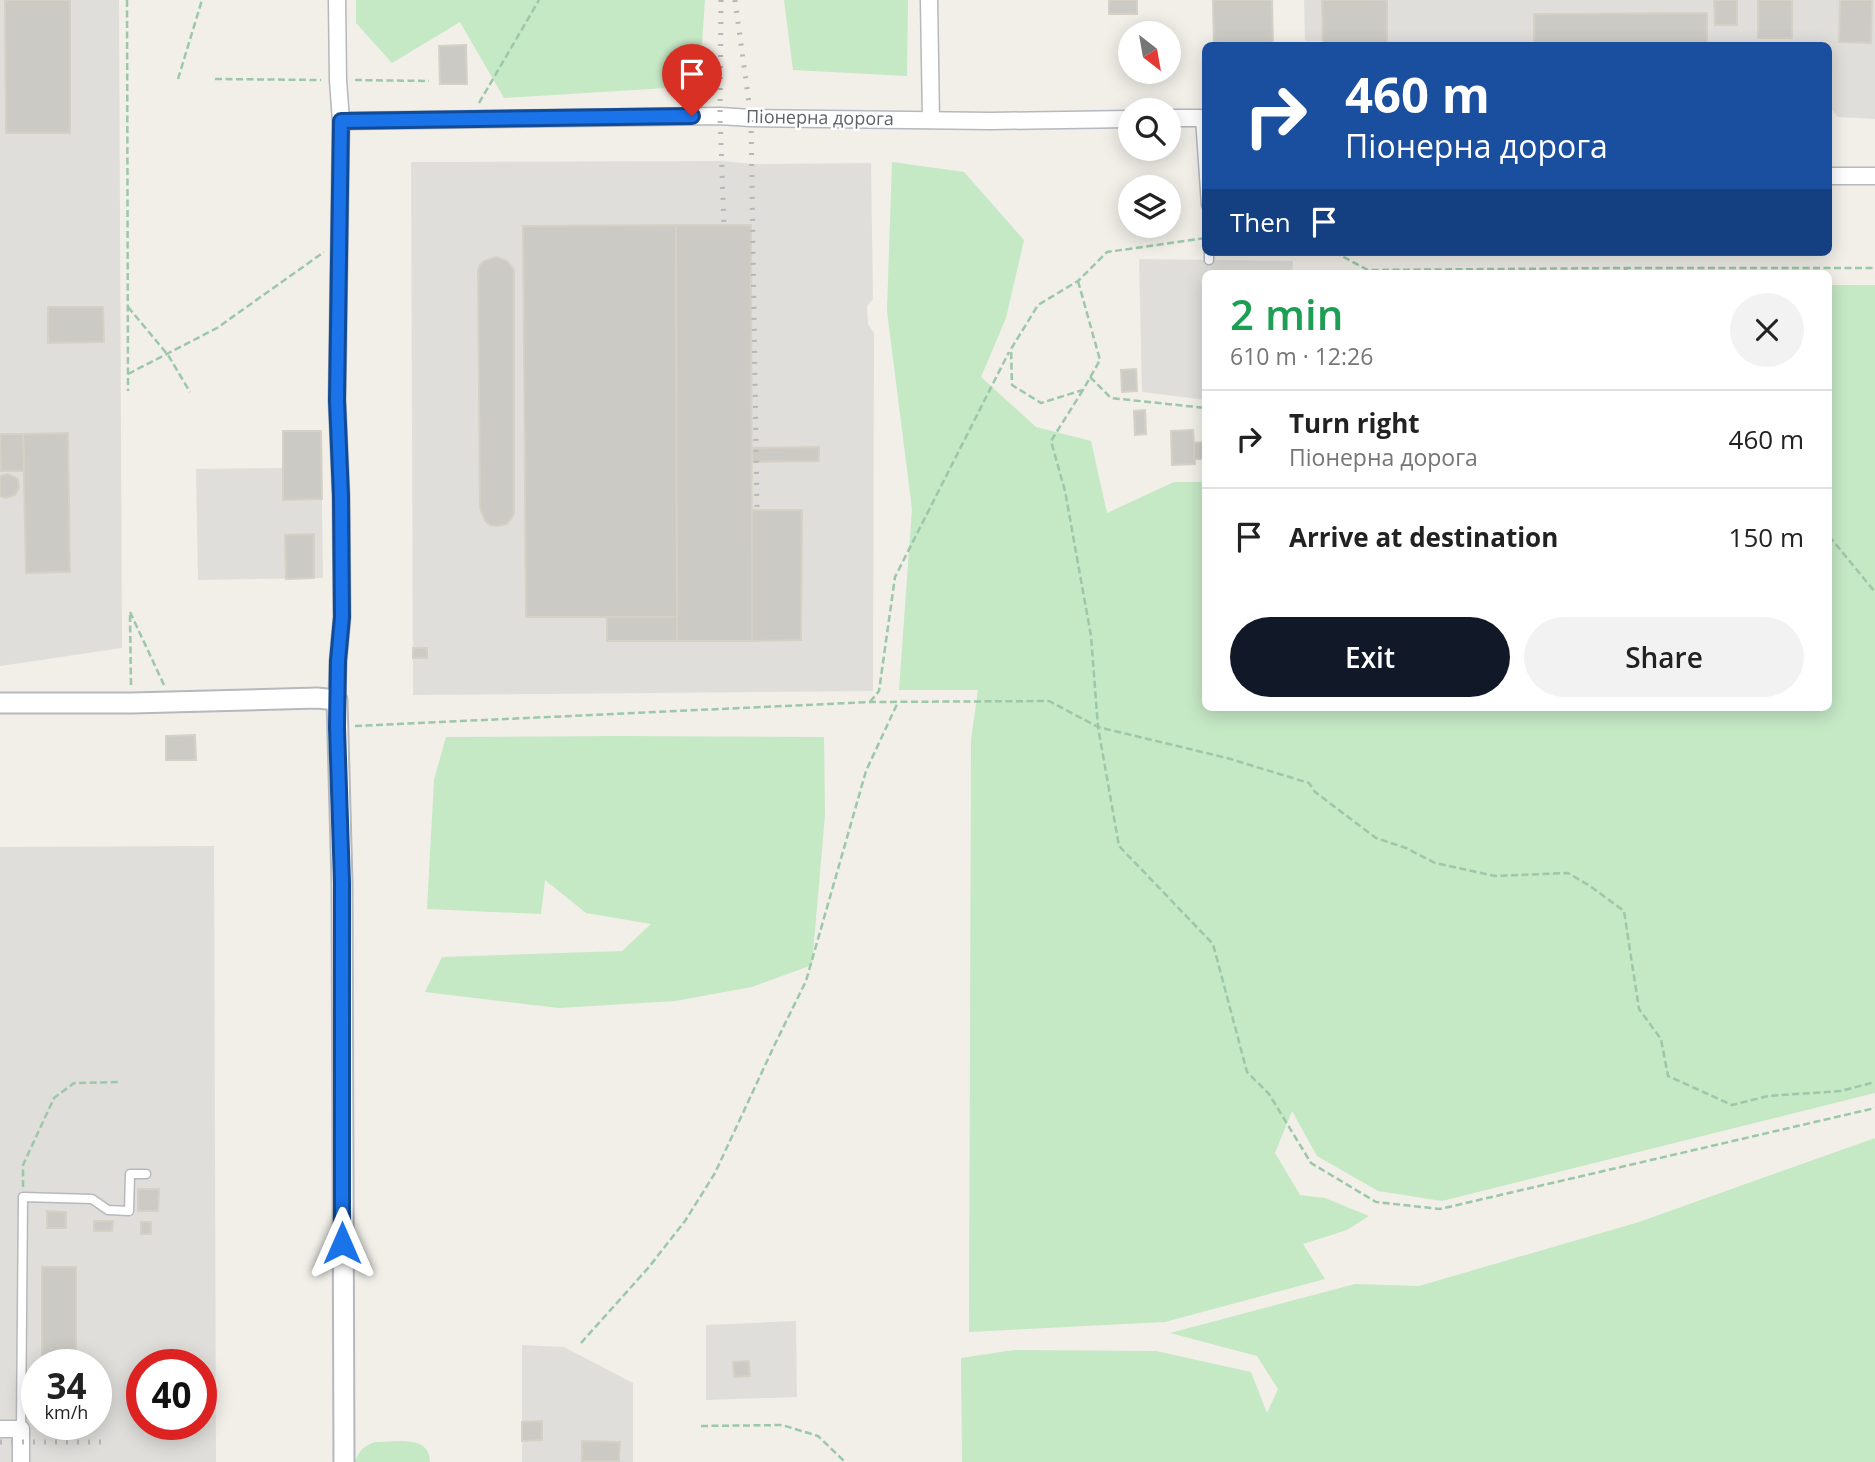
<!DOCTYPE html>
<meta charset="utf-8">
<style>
:root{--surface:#fff;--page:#f2f2f2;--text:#222;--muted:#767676;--line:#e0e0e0;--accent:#111827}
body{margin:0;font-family:"Open Sans",sans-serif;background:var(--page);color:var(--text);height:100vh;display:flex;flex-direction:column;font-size:26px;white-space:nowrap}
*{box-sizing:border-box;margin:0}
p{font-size:23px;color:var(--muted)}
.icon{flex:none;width:38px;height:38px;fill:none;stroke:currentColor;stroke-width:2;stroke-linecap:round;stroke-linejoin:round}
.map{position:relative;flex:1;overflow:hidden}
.sheet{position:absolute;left:1202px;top:270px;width:630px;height:441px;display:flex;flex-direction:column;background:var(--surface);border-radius:10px;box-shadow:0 4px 18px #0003}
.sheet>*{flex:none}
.hud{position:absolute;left:1202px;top:42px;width:630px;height:214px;border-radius:10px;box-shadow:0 4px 18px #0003;background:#1a4fa0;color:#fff;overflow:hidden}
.needle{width:46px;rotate:149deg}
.buttons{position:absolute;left:1118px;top:21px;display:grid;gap:14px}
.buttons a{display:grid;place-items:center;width:63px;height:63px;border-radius:50%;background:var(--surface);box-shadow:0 4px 18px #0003;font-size:35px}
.speed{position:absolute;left:21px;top:1349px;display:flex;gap:14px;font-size:35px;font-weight:700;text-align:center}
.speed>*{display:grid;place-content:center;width:91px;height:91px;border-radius:50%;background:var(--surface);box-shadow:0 4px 18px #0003;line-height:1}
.speed small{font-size:18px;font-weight:400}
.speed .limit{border:10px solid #d22;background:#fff;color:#111}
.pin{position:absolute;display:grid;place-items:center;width:60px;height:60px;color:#fff;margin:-72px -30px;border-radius:50% 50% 50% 0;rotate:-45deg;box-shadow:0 0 7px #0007}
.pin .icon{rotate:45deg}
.me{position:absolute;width:77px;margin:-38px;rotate:0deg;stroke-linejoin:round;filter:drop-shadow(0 0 5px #0008)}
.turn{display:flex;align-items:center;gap:24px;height:147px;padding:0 28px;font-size:32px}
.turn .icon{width:91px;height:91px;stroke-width:2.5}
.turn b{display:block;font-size:49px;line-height:60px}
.then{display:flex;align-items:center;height:66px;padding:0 28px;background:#0003;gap:14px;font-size:26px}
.round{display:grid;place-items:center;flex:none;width:74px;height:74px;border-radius:37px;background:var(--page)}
.overview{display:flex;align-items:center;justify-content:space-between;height:119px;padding:0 28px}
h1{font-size:42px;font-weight:600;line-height:52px;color:#1e9e55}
.action{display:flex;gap:14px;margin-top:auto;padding:14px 28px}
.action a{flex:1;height:80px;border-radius:42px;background:var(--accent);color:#fff;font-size:28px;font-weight:600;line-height:80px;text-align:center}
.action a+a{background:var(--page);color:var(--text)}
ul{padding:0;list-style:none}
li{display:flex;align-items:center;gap:21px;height:98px;padding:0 28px;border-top:2px solid var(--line)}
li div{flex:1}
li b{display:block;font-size:26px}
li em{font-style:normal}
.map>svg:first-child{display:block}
.industrial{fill:#e0deda;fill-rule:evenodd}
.green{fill:#c5e8c5}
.building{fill:#cccac5;stroke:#d6d1c6;stroke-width:2}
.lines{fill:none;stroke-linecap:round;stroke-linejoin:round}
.service-casing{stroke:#b5b8bc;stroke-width:11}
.minor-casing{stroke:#b5b8bc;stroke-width:19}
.tertiary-casing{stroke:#b5b8bc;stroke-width:23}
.path{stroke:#9cc7a9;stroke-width:2.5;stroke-dasharray:7 3.5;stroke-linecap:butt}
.service{stroke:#fff;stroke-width:8}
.minor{stroke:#fff;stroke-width:16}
.tertiary{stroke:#fff;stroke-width:19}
.rail{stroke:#b6b7b8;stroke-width:5;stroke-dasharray:2 9;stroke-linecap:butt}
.route-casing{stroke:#114b97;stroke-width:18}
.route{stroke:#1a73e8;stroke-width:12}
.labels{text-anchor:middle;stroke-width:5;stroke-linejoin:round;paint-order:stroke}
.street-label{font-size:18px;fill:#5f6368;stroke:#fff}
</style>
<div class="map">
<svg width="1875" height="1462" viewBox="0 0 1875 1462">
<rect width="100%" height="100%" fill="#f1efe8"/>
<g class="industrial">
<polygon points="0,0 119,0 122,648 0,666"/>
<polygon points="1304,0 1875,0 1875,119 1838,117 1829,106 1829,46 1323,45 1322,41 1305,41"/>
<polygon points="721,161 752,164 871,163 873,299 867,306 868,324 874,333 873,691 413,695 411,162"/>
<polygon points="1139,259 1293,261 1292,273 1206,273 1206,400 1142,392"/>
<polygon points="283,431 321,431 323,578 198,580 196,469 283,468"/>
<path d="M214,846L216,1462H0V847ZM37,1365H96V1424H37ZM142,1365H201V1424H142Z"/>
<polygon points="796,1321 797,1397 706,1400 706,1325"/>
<polygon points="522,1345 564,1347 633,1383 633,1462 522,1462"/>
</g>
<g class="green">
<polygon points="356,0 705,0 699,86 504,98 460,22 392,63 356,23"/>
<polygon points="784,0 908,0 907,76 793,70"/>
<polygon points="892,162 964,172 1024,240 1006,318 981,377 1036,427 1091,441 1107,513 1174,482 1206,482 1206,707 1829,707 1829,285 1875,285 1875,1093 1442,1201 1378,1191 1317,1156 1292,1111 1275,1153 1300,1195 1325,1198 1369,1216 1347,1230 1303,1244 1325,1279 1165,1322 969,1332 971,740 978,690 899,690 912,509 887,311"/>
<polygon points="617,736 824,737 825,815 812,965 752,987 675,1001 559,1008 425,992 442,957 622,951 651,924 586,913 545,880 541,914 427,909 434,780 446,737"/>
<polygon points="1875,1138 1875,1462 962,1462 961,1358 1014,1350 1156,1351 1251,1372 1267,1413 1278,1389 1257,1356 1170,1333 1355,1284 1419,1286 1639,1222"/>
<path d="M375,1442C394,1442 430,1434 430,1462H355C359,1450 364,1446 375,1442Z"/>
</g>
<g class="building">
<polygon points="5,0 70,0 70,133 6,133"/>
<rect x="1109" y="0" width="28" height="14"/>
<polygon points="1213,0 1272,0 1273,46 1214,46"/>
<polygon points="1322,0 1387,0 1387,46 1323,46"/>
<polygon points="1714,0 1737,0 1737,25 1715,25"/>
<rect x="1758" y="0" width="34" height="38"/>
<polygon points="1840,0 1872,0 1871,43 1839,42"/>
<polygon points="1707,13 1707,46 1534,46 1534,14"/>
<polygon points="466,45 467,84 440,84 439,46"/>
<polygon points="676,225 677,617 526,617 523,226"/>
<polygon points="676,225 751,225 752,641 677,641"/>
<polygon points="496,257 507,261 514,270 514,513 512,518 507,524 498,526 490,525 485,521 480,508 478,270 480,265 484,261"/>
<polygon points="48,307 103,307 104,342 48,343"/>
<polygon points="1136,369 1137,391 1122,392 1121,370"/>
<polygon points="1145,410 1146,434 1135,435 1134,411"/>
<polygon points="1193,430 1195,464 1172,465 1171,431"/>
<polygon points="283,431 321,431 322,499 283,500"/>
<polygon points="68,433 70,572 26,573 23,434"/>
<polygon points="0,434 23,434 24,471 1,471"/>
<polygon points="1206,442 1206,459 1194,459 1194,443"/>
<polygon points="819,447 819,461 752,462 752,448"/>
<polygon points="7,474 15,477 18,480 19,488 15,495 5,498 0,496 0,476"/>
<polygon points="752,510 802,510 801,640 752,641"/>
<polygon points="314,534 314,578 286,579 285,535"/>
<rect x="607" y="617" width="70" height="24"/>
<rect x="413" y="648" width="14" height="10"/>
<polygon points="195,735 196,760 166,760 166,736"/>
<polygon points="138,1189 159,1189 158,1211 138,1211"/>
<polygon points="47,1211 66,1212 66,1228 47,1228"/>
<polygon points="94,1221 113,1221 112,1231 94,1231"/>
<rect x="141" y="1222" width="10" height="12"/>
<rect x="42" y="1267" width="34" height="98"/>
<polygon points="749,1361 750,1376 734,1377 733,1362"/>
<polygon points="542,1421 542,1440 522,1441 522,1422"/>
<polygon points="582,1441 620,1442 619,1461 582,1461"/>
</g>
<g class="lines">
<g class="service-casing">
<g id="service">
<polyline points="1200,118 1206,205"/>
<polyline points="1209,252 1209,260"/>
<polyline points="21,1429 23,1197 92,1199 108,1210 129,1211 130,1174 146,1174"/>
</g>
</g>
<g class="minor-casing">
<g id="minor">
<polyline points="929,0 931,120"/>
<polyline points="1169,118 1200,118 1206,120"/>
<polyline points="341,121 720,116 751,118 991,121 1130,119"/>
<polyline points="1829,176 1875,176"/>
<polyline points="337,700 338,661 342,617 341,496 337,400 341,121 338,80 337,0"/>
<polyline points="0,1429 21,1429 21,1462"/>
</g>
</g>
<g class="tertiary-casing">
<polyline id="tertiary" points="0,703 132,703 317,698 337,700 342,883 344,1462"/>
</g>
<g class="path">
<polyline points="127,0 128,391"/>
<polyline points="178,79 202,0"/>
<polyline points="215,79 321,80"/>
<polyline points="355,80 429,81"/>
<polyline points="479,103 539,0"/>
<polyline points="1334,252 1368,270 1624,268 1629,273"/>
<polyline points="1624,268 1875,268"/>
<polyline points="1078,281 1100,360 1083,390 1041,403 1012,385 1011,349 1038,305 1078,281 1107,252 1206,238"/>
<polyline points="128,307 168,355 190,392"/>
<polyline points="128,374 217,328 324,252"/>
<polyline points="1090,377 1111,398 1206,408"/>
<polyline points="1083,390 1051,441 1065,491 1091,636 1098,727 1227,758 1309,783 1315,792 1376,838 1406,848 1435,863 1495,876 1568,873 1590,886 1624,911 1639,1009 1661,1039 1668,1076 1732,1105 1768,1096 1841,1091 1875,1082"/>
<polyline points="1829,536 1875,592"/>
<polyline points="130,612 164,685"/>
<polyline points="130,615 131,686"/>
<polyline points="870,702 879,691 895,577 1009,352"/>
<polyline points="355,726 870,702 1049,701 1098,727 1119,846 1213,944 1247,1072 1269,1094 1311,1163 1376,1202 1440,1209 1875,1108"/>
<polyline points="23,1187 23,1165 54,1098 74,1083 119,1082"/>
<polyline points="581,1343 649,1267 685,1221 715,1173 775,1044 806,981 866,771 898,702"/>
<polyline points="701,1426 782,1425 818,1436 845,1462"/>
</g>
<use href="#service" class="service"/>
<use href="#minor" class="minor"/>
<use href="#tertiary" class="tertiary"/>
<g class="rail">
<polyline points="721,0 720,116 724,225"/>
<polyline points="735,0 751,118 757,510"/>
<polyline points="0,1442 106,1442"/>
</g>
</g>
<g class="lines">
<g class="route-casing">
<polyline id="route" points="342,1243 342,883 337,727 338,661 342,617 341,496 337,400 341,121 692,116"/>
</g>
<use href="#route" class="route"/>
</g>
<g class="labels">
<g class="street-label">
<text transform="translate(820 118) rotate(1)" y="6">Піонерна дорога</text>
</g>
</g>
</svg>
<div class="buttons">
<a><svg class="needle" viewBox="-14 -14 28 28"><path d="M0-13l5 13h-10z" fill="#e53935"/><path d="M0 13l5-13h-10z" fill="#767676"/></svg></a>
<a><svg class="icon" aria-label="search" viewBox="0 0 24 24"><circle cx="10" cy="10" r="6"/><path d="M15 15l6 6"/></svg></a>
<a><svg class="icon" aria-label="layers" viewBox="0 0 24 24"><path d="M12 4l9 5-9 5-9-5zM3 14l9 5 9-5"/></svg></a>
</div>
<div class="speed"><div>34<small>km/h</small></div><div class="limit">40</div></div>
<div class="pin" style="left:692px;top:116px;background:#d93025"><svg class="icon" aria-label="arrive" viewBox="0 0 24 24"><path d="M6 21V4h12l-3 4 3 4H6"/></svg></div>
<svg class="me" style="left:342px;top:1243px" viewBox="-20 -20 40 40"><path d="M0-17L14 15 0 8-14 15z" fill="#1a73e8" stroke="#fff" stroke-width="4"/></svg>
<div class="hud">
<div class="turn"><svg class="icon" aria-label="right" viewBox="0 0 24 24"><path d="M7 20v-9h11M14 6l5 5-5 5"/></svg><div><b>460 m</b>Піонерна дорога</div></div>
<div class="then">Then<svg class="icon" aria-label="arrive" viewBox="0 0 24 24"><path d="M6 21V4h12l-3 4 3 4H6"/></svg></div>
</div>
<section class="sheet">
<div class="overview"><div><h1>2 min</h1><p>610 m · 12:26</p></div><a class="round"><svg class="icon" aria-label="close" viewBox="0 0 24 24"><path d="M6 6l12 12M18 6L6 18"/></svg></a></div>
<ul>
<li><svg class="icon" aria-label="right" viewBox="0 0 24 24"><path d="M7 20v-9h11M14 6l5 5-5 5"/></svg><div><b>Turn right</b><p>Піонерна дорога</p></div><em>460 m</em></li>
<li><svg class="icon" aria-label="arrive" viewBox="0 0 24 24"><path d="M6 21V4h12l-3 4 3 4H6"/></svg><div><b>Arrive at destination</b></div><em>150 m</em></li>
</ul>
<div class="action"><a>Exit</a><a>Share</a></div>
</section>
</div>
